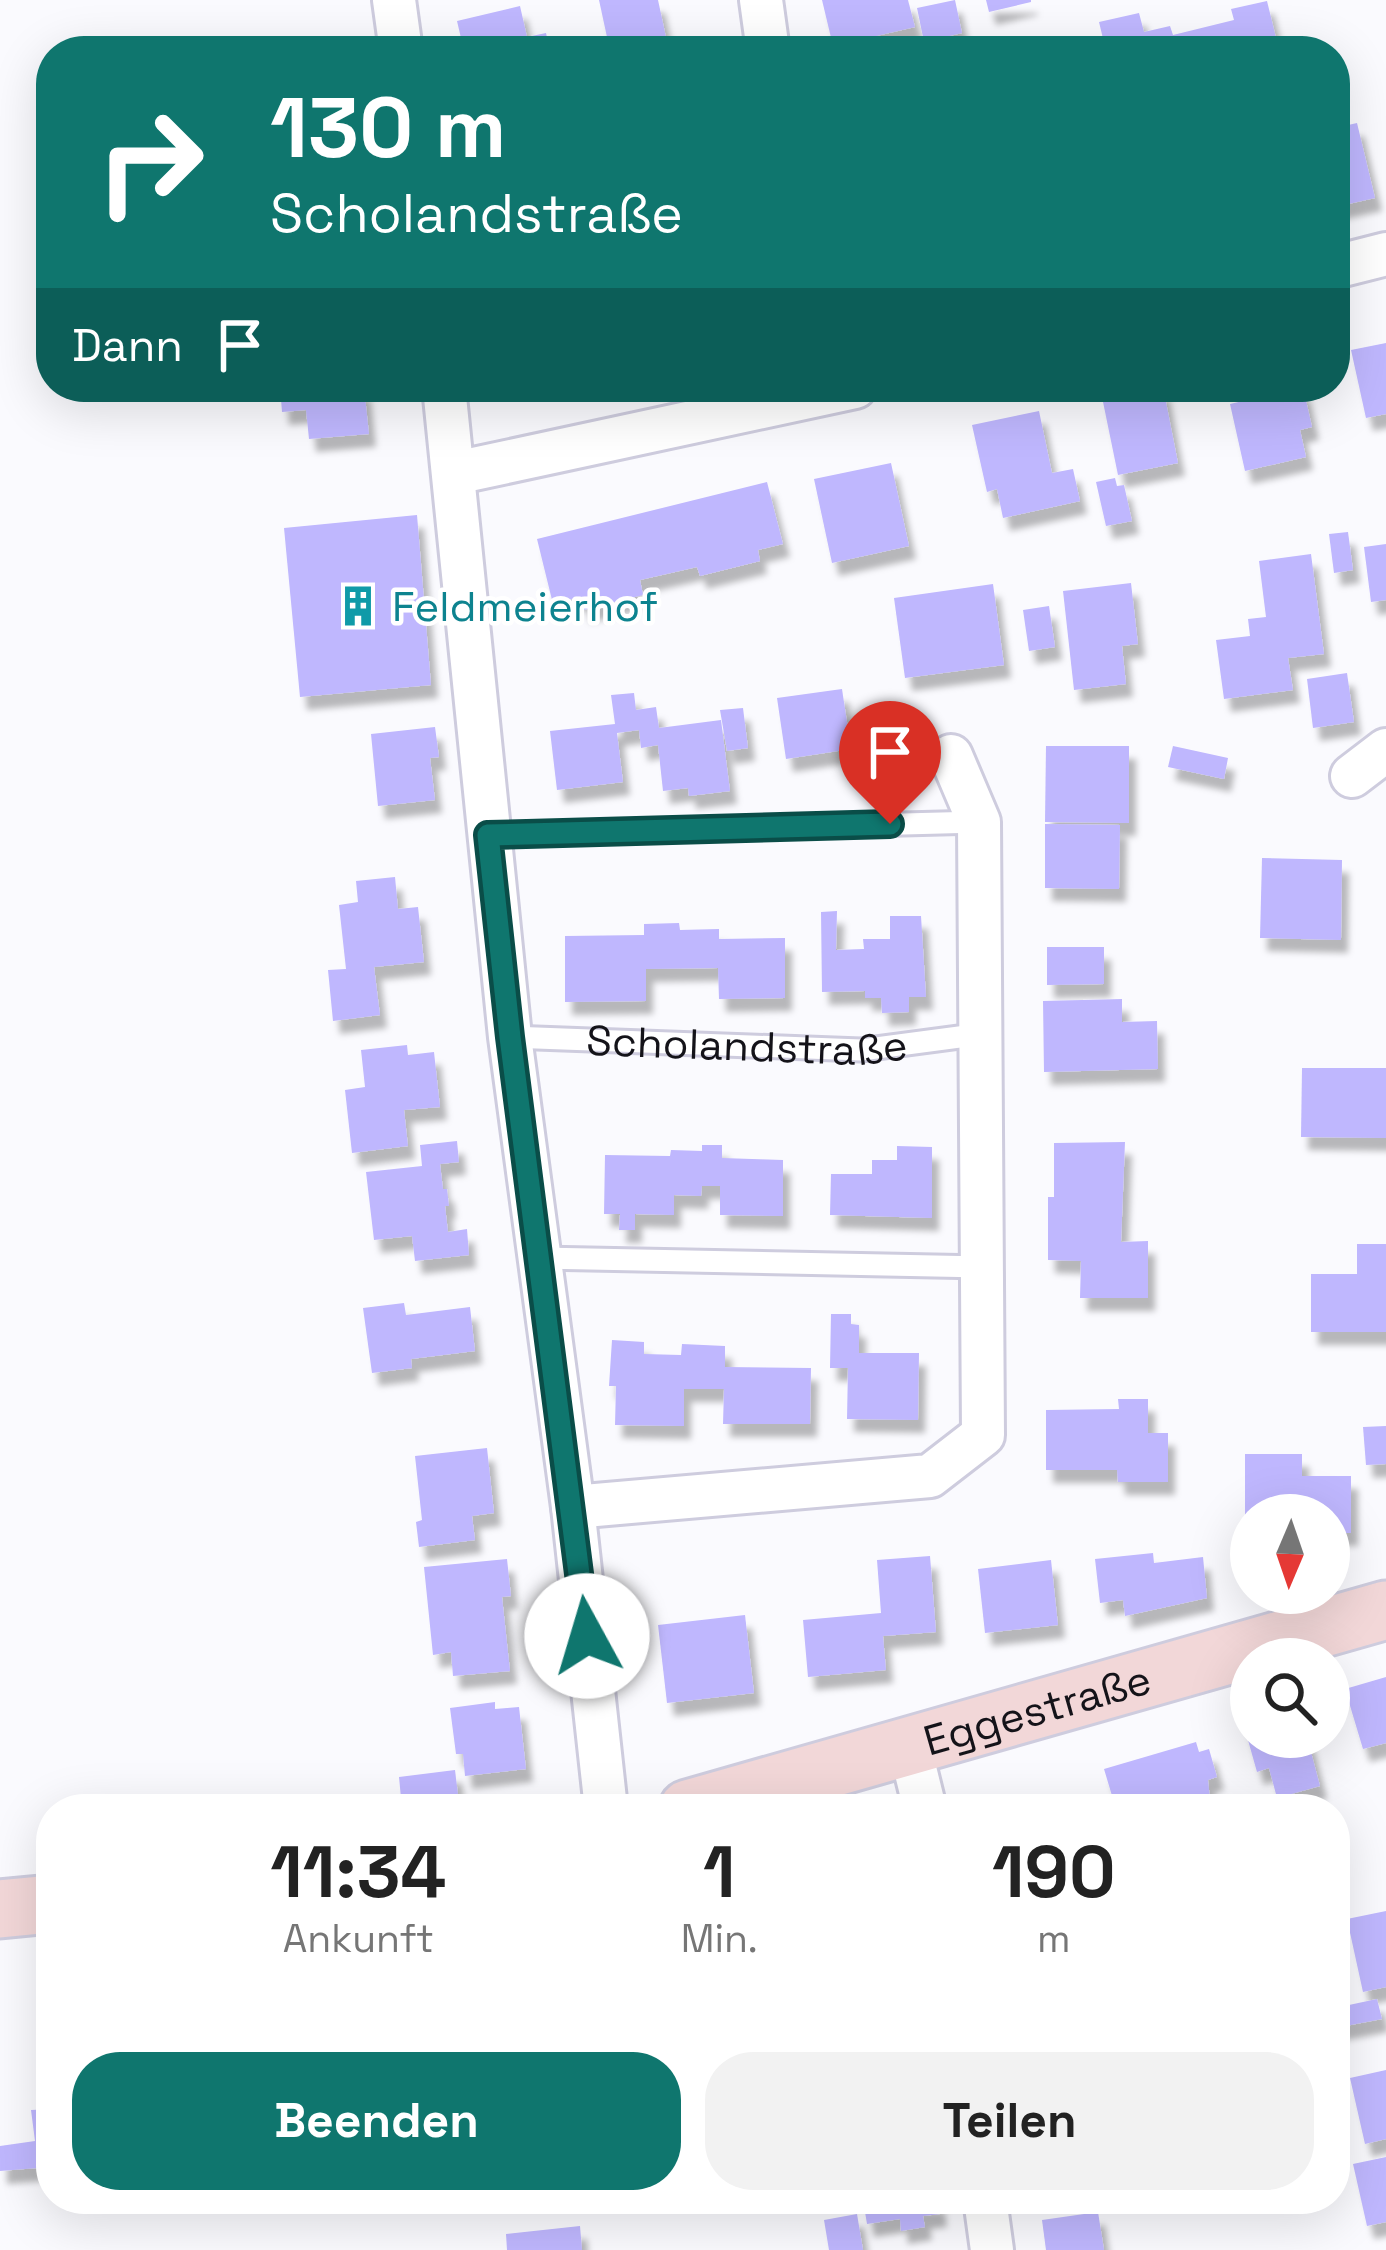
<!DOCTYPE html>
<html lang="de">
<meta charset="utf-8">
<style>
:root{--surface:#fff;--page:#f2f2f2;--text:#222;--muted:#767676;--accent:#0f766e}
body{margin:0;font-family:"Space Grotesk",sans-serif;background:var(--page);color:var(--text);height:100vh;display:flex;flex-direction:column;font-size:45px;white-space:nowrap}
*{box-sizing:border-box;margin:0}
p{font-size:39px;color:var(--muted)}
.icon{flex:none;width:66px;height:66px;fill:none;stroke:currentColor;stroke-width:2;stroke-linecap:round;stroke-linejoin:round}
.map{position:relative;flex:1;overflow:hidden}
.drawer{position:absolute;left:36px;top:1794px;width:1314px;height:420px;display:flex;flex-direction:column;background:var(--surface);border-radius:48px;box-shadow:0 12px 48px #0002}
.drawer>*{flex:none}
.guide{position:absolute;left:36px;top:36px;width:1314px;height:366px;border-radius:48px;box-shadow:0 12px 48px #0002;background:#0f766e;color:#fff;overflow:hidden}
.needle{width:78px;rotate:182deg}
.fabs{position:absolute;left:1230px;top:1494px;display:grid;gap:24px}
.fabs a{display:grid;place-items:center;width:120px;height:120px;border-radius:50%;background:var(--surface);box-shadow:0 12px 48px #0002;font-size:60px}
.pin{position:absolute;display:grid;place-items:center;width:102px;height:102px;color:#fff;margin:-123px -51px;border-radius:50% 50% 50% 0;rotate:-45deg;box-shadow:0 0 12px #0007}
.pin .icon{rotate:45deg}
.me{position:absolute;width:132px;margin:-66px;rotate:354deg;stroke-linejoin:round;filter:drop-shadow(0 0 9px #0008)}
.turn{display:flex;align-items:center;gap:42px;height:252px;padding:0 36px;font-size:54px}
.turn .icon{width:156px;height:156px;stroke-width:2.5}
.turn b{display:block;font-size:84px;line-height:102px}
.then{display:flex;align-items:center;height:114px;padding:0 36px;background:#0003;gap:24px;font-size:45px}
.eta{display:flex;justify-content:space-evenly;align-items:center;height:204px;text-align:center}
.eta b{font-size:72px;font-weight:700;line-height:84px}
.primary-button{display:flex;gap:24px;margin-top:auto;padding:24px 36px}
.primary-button a{flex:1;height:138px;border-radius:48px;background:var(--accent);color:#fff;font-size:48px;font-weight:700;line-height:138px;text-align:center}
.primary-button a+a{background:var(--page);color:var(--text)}
.map>svg:first-child{display:block}
.building{fill:#bfb7fe;filter:url(#shadow)}
.lines{fill:none;stroke-linecap:round;stroke-linejoin:round}
.service-casing{stroke:#ceccde;stroke-width:27}
.minor-casing{stroke:#ceccde;stroke-width:48}
.secondary-casing{stroke:#ceccde;stroke-width:63}
.service{stroke:#fff;stroke-width:21}
.minor{stroke:#fff;stroke-width:42}
.secondary{stroke:#f2d7d8;stroke-width:57}
.route-casing{stroke:#0a4d48;stroke-width:30}
.route{stroke:#0f766e;stroke-width:21}
.labels{text-anchor:middle;stroke-width:9;stroke-linejoin:round;paint-order:stroke}
.culture-label{font-size:42px;fill:#0d838f;stroke:#fff;text-anchor:start}
.street-label{font-size:42px;fill:#141319;stroke:#fff}
</style>
<div class="map">
<svg width="1386" height="2250" viewBox="0 0 1386 2250">
<defs>
<filter id="shadow"><feDropShadow dx="7" dy="13" stdDeviation="3" flood-color="#0004"/></filter>
</defs>
<rect width="100%" height="100%" fill="#fafafe"/>
<g class="building">
<polygon points="599,0 658,0 667,42 610,51"/>
<polygon points="822,0 908,0 915,27 833,46"/>
<polygon points="955,0 962,33 924,42 917,8"/>
<polygon points="986,0 1031,0 1031,2 989,12"/>
<polygon points="1267,1 1278,46 1271,51 1106,51 1099,22 1139,13 1144,32 1170,26 1173,35 1234,20 1231,9"/>
<polygon points="520,6 527,37 546,33 550,51 464,51 457,21"/>
<polygon points="1357,123 1375,198 1335,207 1335,128"/>
<polygon points="1386,343 1386,414 1366,418 1351,350"/>
<polygon points="280,387 364,387 369,434 309,439 306,410 282,412"/>
<polygon points="1149,387 1163,387 1178,463 1118,475 1102,397"/>
<polygon points="1303,387 1312,427 1300,430 1306,457 1245,471 1230,404"/>
<polygon points="1039,411 1052,473 1073,469 1080,501 1003,518 997,489 987,492 972,425"/>
<polygon points="891,463 909,546 832,563 814,479"/>
<polygon points="1115,478 1117,486 1124,485 1132,521 1106,526 1096,482"/>
<polygon points="767,482 783,544 758,550 760,561 700,576 697,567 640,580 643,595 583,610 580,597 553,604 537,539"/>
<polygon points="417,515 431,685 300,697 284,528"/>
<polygon points="1348,532 1353,570 1334,573 1329,534"/>
<polygon points="1386,544 1386,600 1371,602 1364,547"/>
<polygon points="1311,554 1324,654 1288,658 1293,690 1224,699 1216,640 1250,636 1248,619 1266,617 1259,561"/>
<polygon points="1131,583 1138,644 1122,646 1126,684 1074,690 1063,591"/>
<polygon points="993,584 1004,665 905,678 894,598"/>
<polygon points="1049,606 1055,647 1029,651 1023,610"/>
<polygon points="1347,673 1354,722 1313,728 1307,679"/>
<polygon points="842,689 851,749 786,759 777,698"/>
<polygon points="634,693 636,710 656,707 659,728 721,720 730,791 689,796 688,788 663,791 658,745 641,748 639,730 617,733 623,782 557,790 550,731 615,724 611,695"/>
<polygon points="743,708 748,748 727,751 720,710"/>
<polygon points="435,727 439,757 430,758 435,800 378,806 371,734"/>
<polygon points="882,743 887,781 864,784 860,747"/>
<polygon points="1046,746 1129,746 1129,823 1045,822"/>
<polygon points="1173,746 1228,758 1224,779 1168,767"/>
<polygon points="1045,824 1120,825 1119,889 1045,888"/>
<polygon points="1262,858 1342,860 1341,940 1260,938"/>
<polygon points="395,877 398,909 418,907 424,962 374,967 380,1015 333,1021 328,970 346,969 339,905 358,902 356,881"/>
<polygon points="837,911 836,950 864,949 863,939 890,939 890,916 921,916 926,997 909,997 909,1012 882,1013 881,998 865,998 865,991 822,992 821,912"/>
<polygon points="679,923 680,930 719,929 719,939 785,938 785,998 719,999 718,968 646,969 646,1001 565,1002 565,936 644,935 644,924"/>
<polygon points="1047,947 1104,947 1104,984 1047,985"/>
<polygon points="1122,999 1122,1022 1157,1021 1158,1069 1044,1072 1043,1001"/>
<polygon points="407,1045 408,1055 434,1052 440,1107 404,1110 408,1146 352,1153 345,1090 365,1087 361,1050"/>
<polygon points="1302,1068 1386,1068 1386,1138 1301,1137"/>
<polygon points="457,1141 459,1162 440,1164 443,1189 447,1189 449,1206 445,1206 448,1232 467,1229 469,1255 415,1261 412,1236 374,1240 366,1172 422,1166 420,1145"/>
<polygon points="1125,1142 1121,1242 1148,1241 1148,1298 1080,1298 1081,1261 1048,1260 1048,1197 1054,1197 1054,1143"/>
<polygon points="702,1145 722,1145 722,1158 783,1160 783,1216 720,1215 720,1186 702,1186 701,1196 674,1195 674,1215 635,1214 635,1230 619,1230 620,1214 604,1214 605,1155 670,1156 671,1150 702,1151"/>
<polygon points="897,1146 932,1147 932,1218 830,1215 831,1174 872,1174 872,1160 897,1160"/>
<polygon points="1357,1244 1386,1244 1386,1332 1311,1332 1311,1274 1357,1274"/>
<polygon points="404,1303 406,1315 470,1307 475,1351 411,1359 412,1368 372,1373 363,1308"/>
<polygon points="831,1314 851,1314 851,1324 859,1325 859,1353 919,1353 918,1420 847,1419 848,1368 830,1368"/>
<polygon points="612,1340 644,1342 644,1354 681,1355 682,1344 725,1346 725,1367 811,1368 810,1424 723,1424 724,1389 684,1389 684,1426 615,1425 616,1386 609,1386"/>
<polygon points="1118,1399 1148,1399 1148,1433 1168,1433 1168,1482 1118,1482 1117,1470 1046,1470 1046,1410 1119,1409"/>
<polygon points="1386,1426 1386,1464 1366,1465 1363,1427"/>
<polygon points="487,1448 494,1513 472,1516 475,1540 419,1547 416,1522 422,1520 415,1456"/>
<polygon points="1245,1454 1302,1454 1302,1476 1351,1476 1351,1533 1329,1533 1329,1515 1251,1515 1251,1532 1245,1532"/>
<polygon points="1153,1553 1154,1563 1203,1557 1207,1598 1125,1616 1123,1600 1100,1603 1095,1559"/>
<polygon points="930,1556 936,1632 883,1636 886,1670 808,1677 803,1620 881,1613 877,1560"/>
<polygon points="507,1559 511,1596 502,1597 510,1671 453,1676 451,1652 433,1655 424,1567"/>
<polygon points="1051,1560 1058,1625 985,1633 978,1569"/>
<polygon points="745,1615 754,1693 667,1703 658,1625"/>
<polygon points="1386,1677 1386,1743 1363,1749 1345,1689"/>
<polygon points="495,1702 495,1709 519,1707 526,1769 465,1776 463,1754 456,1754 450,1708"/>
<polygon points="1251,1717 1251,1737 1307,1737 1320,1786 1277,1798 1269,1768 1257,1772 1242,1719"/>
<polygon points="1196,1742 1199,1752 1209,1749 1217,1777 1208,1780 1211,1809 1116,1809 1104,1769"/>
<polygon points="455,1770 459,1803 402,1809 399,1777"/>
<polygon points="1386,1911 1386,1987 1363,1992 1347,1919"/>
<polygon points="1377,1999 1382,2019 1335,2028 1335,2008"/>
<polygon points="1386,2070 1386,2139 1365,2144 1350,2078"/>
<polygon points="51,2109 51,2163 37,2164 37,2168 0,2171 0,2146 35,2141 31,2110"/>
<polygon points="1386,2157 1386,2222 1367,2226 1353,2164"/>
<polygon points="938,2199 940,2214 923,2216 925,2227 901,2231 900,2219 867,2224 863,2200"/>
<polygon points="1098,2212 1104,2250 1046,2250 1042,2220"/>
<polygon points="857,2214 863,2250 829,2250 824,2220"/>
<polygon points="580,2226 582,2250 507,2250 506,2234"/>
</g>
<g class="lines">
<g class="service-casing">
<g id="service">
<polyline points="488,835 979,822"/>
<path id="s1" d="M510,1037L861,1050L982,1034"/>
<polyline points="540,1258 984,1267"/>
</g>
</g>
<g class="minor-casing">
<g id="minor">
<polyline points="394,0 401,51"/>
<polyline points="761,0 768,51"/>
<polyline points="1335,267 1386,254"/>
<polyline points="444,387 510,1037 573,1507 606,1809"/>
<polyline points="455,473 855,387"/>
<polyline points="1352,776 1386,750"/>
<polyline points="573,1507 930,1476 983,1435 979,822 951,756"/>
<polyline points="910,1748 925,1809"/>
<polyline points="985,2199 992,2250"/>
</g>
</g>
<g class="secondary-casing">
<g id="secondary">
<path id="s2" d="M688,1809L1386,1610"/>
<polyline points="0,1909 51,1904"/>
</g>
</g>
<use href="#service" class="service"/>
<use href="#minor" class="minor"/>
<use href="#secondary" class="secondary"/>
</g>
<g class="lines">
<g class="route-casing">
<polyline id="route" points="587,1636 510,1037 488,835 890,824"/>
</g>
<use href="#route" class="route"/>
</g>
<defs>
<g id="building-bare" transform="scale(3.24)"><path d="M-4-6H4V6H1V3H-1V6H-4ZM-2.5-4.3h1.7v1.8h-1.7ZM.8-4.3h1.7v1.8H.8ZM-2.5-1h1.7V.8h-1.7ZM.8-1h1.7V.8H.8Z" fill="#0f9aa8" stroke="#fff" stroke-width="2.5" paint-order="stroke"/></g>
</defs>
<g fill-rule="evenodd">
<use href="#building-bare" x="358" y="606"/>
</g>
<g class="labels">
<g class="culture-label">
<text x="392" y="621">Feldmeierhof</text>
</g>
<g class="street-label">
<text dy="15" stroke="none"><textPath href="#s1" startOffset="237">Scholandstraße</textPath></text>
<text dy="15" stroke="none"><textPath href="#s2" startOffset="363">Eggestraße</textPath></text>
</g>
</g>
</svg>
<div class="fabs">
<a><svg class="needle" viewBox="-14 -14 28 28"><path d="M0-13l5 13h-10z" fill="#e53935"/><path d="M0 13l5-13h-10z" fill="#767676"/></svg></a>
<a><svg class="icon" aria-label="search" viewBox="0 0 24 24"><circle cx="10" cy="10" r="6"/><path d="M15 15l6 6"/></svg></a>
</div>
<div class="pin" style="left:890px;top:824px;background:#d93025"><svg class="icon" aria-label="arrive" viewBox="0 0 24 24"><path d="M6 21V4h12l-3 4 3 4H6"/></svg></div>
<svg class="me" style="left:587px;top:1636px" viewBox="-20 -20 40 40"><circle r="19" fill="#fff"/><path d="M0-13L10 11 0 6-10 11z" fill="#0f766e"/></svg>
<div class="guide">
<div class="turn"><svg class="icon" aria-label="right" viewBox="0 0 24 24"><path d="M7 20v-9h11M14 6l5 5-5 5"/></svg><div><b>130 m</b>Scholandstraße</div></div>
<div class="then">Dann<svg class="icon" aria-label="arrive" viewBox="0 0 24 24"><path d="M6 21V4h12l-3 4 3 4H6"/></svg></div>
</div>
<section class="drawer">
<div class="eta">
<div><b>11:34</b><p>Ankunft</p></div>
<div><b>1</b><p>Min.</p></div>
<div><b>190</b><p>m</p></div>
</div>
<div class="primary-button"><a>Beenden</a><a>Teilen</a></div>
</section>
</div>
